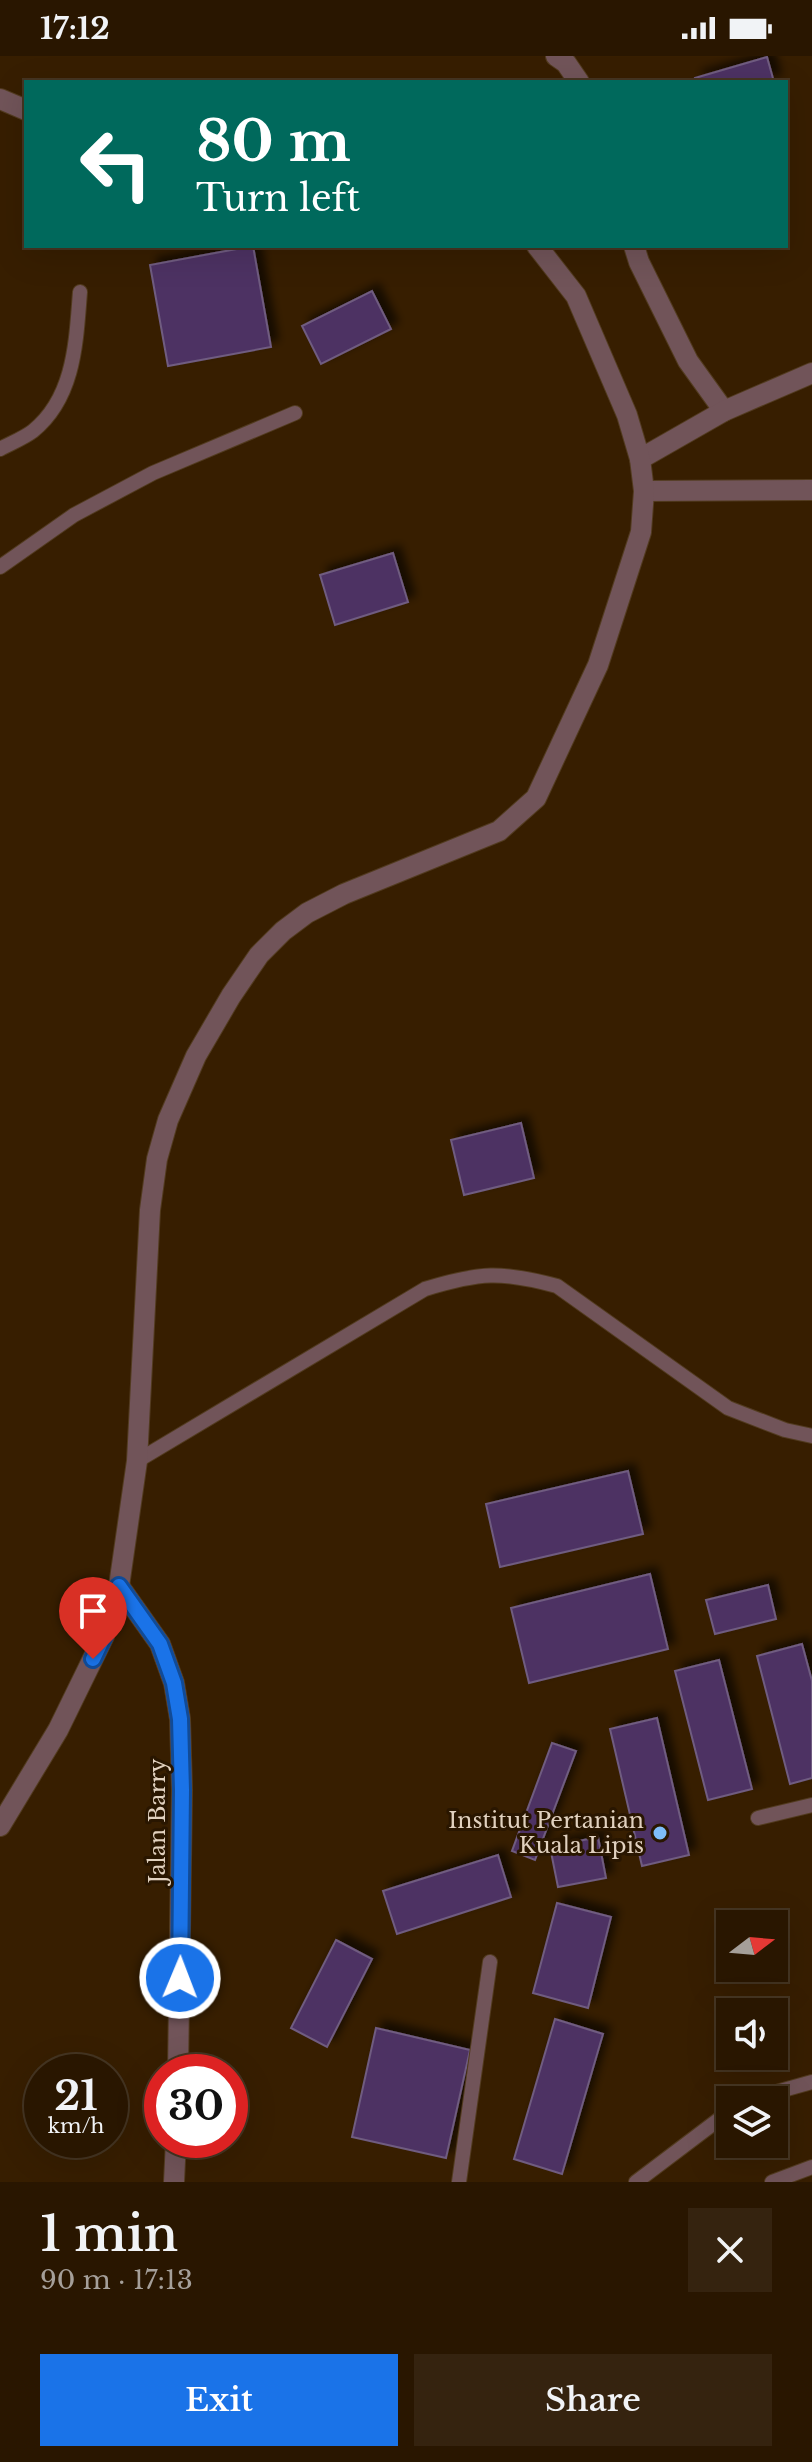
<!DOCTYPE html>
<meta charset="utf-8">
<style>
:root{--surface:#291600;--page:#35230f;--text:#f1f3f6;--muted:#a59f99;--line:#453522;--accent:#1a73e8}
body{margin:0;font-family:"Libre Baskerville",serif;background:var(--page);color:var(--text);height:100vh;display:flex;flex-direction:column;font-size:30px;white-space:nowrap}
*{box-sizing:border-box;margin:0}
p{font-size:26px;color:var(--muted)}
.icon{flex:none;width:44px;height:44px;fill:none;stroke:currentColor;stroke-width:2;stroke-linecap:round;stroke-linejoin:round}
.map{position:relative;height:2126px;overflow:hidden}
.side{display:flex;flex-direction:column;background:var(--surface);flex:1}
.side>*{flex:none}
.hud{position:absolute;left:24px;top:24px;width:764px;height:168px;border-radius:0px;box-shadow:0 8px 32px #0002,0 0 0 2px var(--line);background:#00695c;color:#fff;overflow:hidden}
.needle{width:52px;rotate:74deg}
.buttons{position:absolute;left:716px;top:1854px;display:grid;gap:16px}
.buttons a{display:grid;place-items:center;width:72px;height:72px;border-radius:0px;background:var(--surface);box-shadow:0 8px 32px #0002,0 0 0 2px var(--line);font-size:40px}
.speed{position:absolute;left:24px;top:1998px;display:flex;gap:16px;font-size:40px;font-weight:700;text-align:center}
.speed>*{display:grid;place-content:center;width:104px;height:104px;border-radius:50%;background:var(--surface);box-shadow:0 8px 32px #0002,0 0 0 2px var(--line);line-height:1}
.speed small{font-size:20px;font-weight:400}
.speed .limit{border:12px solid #d22;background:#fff;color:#111}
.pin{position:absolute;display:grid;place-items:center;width:68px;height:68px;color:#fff;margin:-82px -34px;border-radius:50% 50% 50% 0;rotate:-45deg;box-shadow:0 0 8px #0007}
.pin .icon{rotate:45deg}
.me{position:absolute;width:88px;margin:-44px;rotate:1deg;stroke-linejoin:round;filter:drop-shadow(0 0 6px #0008)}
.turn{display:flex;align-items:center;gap:28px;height:168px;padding:0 40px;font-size:36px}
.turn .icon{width:104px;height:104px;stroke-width:2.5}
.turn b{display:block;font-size:56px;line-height:68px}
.round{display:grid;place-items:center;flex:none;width:84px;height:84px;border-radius:0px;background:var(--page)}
.summary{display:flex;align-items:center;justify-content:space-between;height:136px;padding:0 40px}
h1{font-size:48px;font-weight:600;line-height:60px}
.button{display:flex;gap:16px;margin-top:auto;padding:16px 40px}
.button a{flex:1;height:92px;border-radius:0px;background:var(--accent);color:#fff;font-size:32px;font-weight:600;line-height:92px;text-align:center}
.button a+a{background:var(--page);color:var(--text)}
.status{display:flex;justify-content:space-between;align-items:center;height:56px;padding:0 40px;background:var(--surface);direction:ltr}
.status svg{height:22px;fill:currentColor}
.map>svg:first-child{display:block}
.building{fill:#4d3263;stroke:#6f5c80;stroke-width:2;filter:url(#shadow)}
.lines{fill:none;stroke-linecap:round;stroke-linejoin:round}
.lane-casing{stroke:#523b1f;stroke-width:16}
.street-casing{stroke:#523b1f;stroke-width:22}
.lane{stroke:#715459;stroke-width:14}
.street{stroke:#715459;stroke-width:20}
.route-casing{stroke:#114b97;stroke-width:20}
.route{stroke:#1a73e8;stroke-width:14}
.poi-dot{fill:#7ebdf9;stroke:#291600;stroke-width:3}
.labels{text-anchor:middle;stroke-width:6;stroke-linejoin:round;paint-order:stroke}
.poi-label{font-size:22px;fill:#e1d1bf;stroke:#291600;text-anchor:end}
.street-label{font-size:22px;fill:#e1d1bf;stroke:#291600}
</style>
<div class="status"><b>17:12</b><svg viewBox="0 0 49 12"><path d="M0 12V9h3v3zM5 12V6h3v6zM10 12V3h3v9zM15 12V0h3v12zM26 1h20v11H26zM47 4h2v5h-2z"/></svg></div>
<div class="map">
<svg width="812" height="2126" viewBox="0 0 812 2126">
<defs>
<filter id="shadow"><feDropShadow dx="7" dy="-7" stdDeviation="4" flood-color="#0009"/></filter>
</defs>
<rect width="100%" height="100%" fill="#371e00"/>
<g class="building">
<polygon points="767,1 774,26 696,26 695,22"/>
<polygon points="253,190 271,291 168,310 150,209"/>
<polygon points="372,235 391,273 321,308 302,270"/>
<polygon points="393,497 408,546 335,569 320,519"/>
<polygon points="521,1067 534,1122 464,1139 451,1084"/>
<polygon points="628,1415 643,1478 500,1511 486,1448"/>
<polygon points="650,1518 668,1593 529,1627 511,1552"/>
<polygon points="768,1529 776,1563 715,1578 706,1544"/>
<polygon points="802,1588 812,1625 812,1722 790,1728 757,1600"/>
<polygon points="719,1604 752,1733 708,1744 675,1615"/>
<polygon points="657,1662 689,1799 642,1810 610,1673"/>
<polygon points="552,1687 576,1695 535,1804 512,1795"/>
<polygon points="598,1781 606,1822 558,1831 550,1791"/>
<polygon points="498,1799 511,1841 397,1878 383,1835"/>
<polygon points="557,1847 611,1861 588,1952 533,1937"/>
<polygon points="336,1884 372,1903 327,1991 291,1972"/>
<polygon points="555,1963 603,1978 562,2118 514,2103"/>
<polygon points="376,1972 470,1994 446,2102 352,2081"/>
</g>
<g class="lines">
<g class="lane-casing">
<g id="lane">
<path d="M0,393C11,387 24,382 33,375C75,341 76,285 80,236"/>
<polyline points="0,511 74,459 153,417 295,357"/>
<path d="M137,1405L425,1233C480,1216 501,1215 557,1230L728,1352L785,1374L812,1380"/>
<polyline points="758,1762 812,1749"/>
<polyline points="748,2044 812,2026"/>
<polyline points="459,2126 490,1906"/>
<polyline points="636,2126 730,2055"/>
<polyline points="772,2126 812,2111"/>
</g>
</g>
<g class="street-casing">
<g id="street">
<polyline points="556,0 566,7 579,26"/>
<polyline points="0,43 26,54"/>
<polyline points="634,190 639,206 688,305 724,355"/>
<polyline points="640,403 724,355 812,317"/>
<polyline points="644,435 812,434"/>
<polyline points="119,1530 160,1588 174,1627 180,1663 182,1734 178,2016"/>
<polyline points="0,1770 58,1674 104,1580 119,1530 137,1405 150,1154 157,1103 168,1064 196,1000 231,940 259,899 283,875 307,857 344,838 499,775 536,742 598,609 641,476 644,435 640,403 627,359 576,240 537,190"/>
<polyline points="174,2126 176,2084"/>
</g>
</g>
<use href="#lane" class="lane"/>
<use href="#street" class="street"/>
</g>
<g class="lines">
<g class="route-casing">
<polyline id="route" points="93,1603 104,1580 119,1530 160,1588 174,1627 180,1663 182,1734 180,1922"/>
</g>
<use href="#route" class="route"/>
</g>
<circle class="poi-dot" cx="660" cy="1777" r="8"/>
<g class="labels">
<g class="poi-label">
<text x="644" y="1772">Institut Pertanian<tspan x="644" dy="25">Kuala Lipis</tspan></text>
</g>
<g class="street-label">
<text transform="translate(157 1765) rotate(-90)" y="8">Jalan Barry</text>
</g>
</g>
</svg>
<div class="buttons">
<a><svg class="needle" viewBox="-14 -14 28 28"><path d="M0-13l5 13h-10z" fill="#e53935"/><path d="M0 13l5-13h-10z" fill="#a59f99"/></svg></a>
<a><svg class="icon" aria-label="sound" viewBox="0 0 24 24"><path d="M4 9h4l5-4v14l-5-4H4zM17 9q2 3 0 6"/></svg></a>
<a><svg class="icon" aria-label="layers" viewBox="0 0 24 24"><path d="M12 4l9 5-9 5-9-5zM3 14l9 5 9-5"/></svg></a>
</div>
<div class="speed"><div>21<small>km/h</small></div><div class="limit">30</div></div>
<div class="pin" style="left:93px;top:1603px;background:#d93025"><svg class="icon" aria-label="arrive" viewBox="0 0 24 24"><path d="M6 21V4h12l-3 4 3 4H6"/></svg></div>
<svg class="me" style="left:180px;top:1922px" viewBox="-20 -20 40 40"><circle r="17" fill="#1a73e8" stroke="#fff" stroke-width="3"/><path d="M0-11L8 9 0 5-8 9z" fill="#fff"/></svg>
<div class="hud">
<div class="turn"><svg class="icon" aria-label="left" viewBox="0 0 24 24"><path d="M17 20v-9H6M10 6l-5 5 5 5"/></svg><div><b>80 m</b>Turn left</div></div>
</div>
</div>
<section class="side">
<div class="summary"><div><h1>1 min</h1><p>90 m · 17:13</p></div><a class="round"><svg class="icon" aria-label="close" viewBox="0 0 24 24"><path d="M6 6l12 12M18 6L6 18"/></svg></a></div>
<div class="button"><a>Exit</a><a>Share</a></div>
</section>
